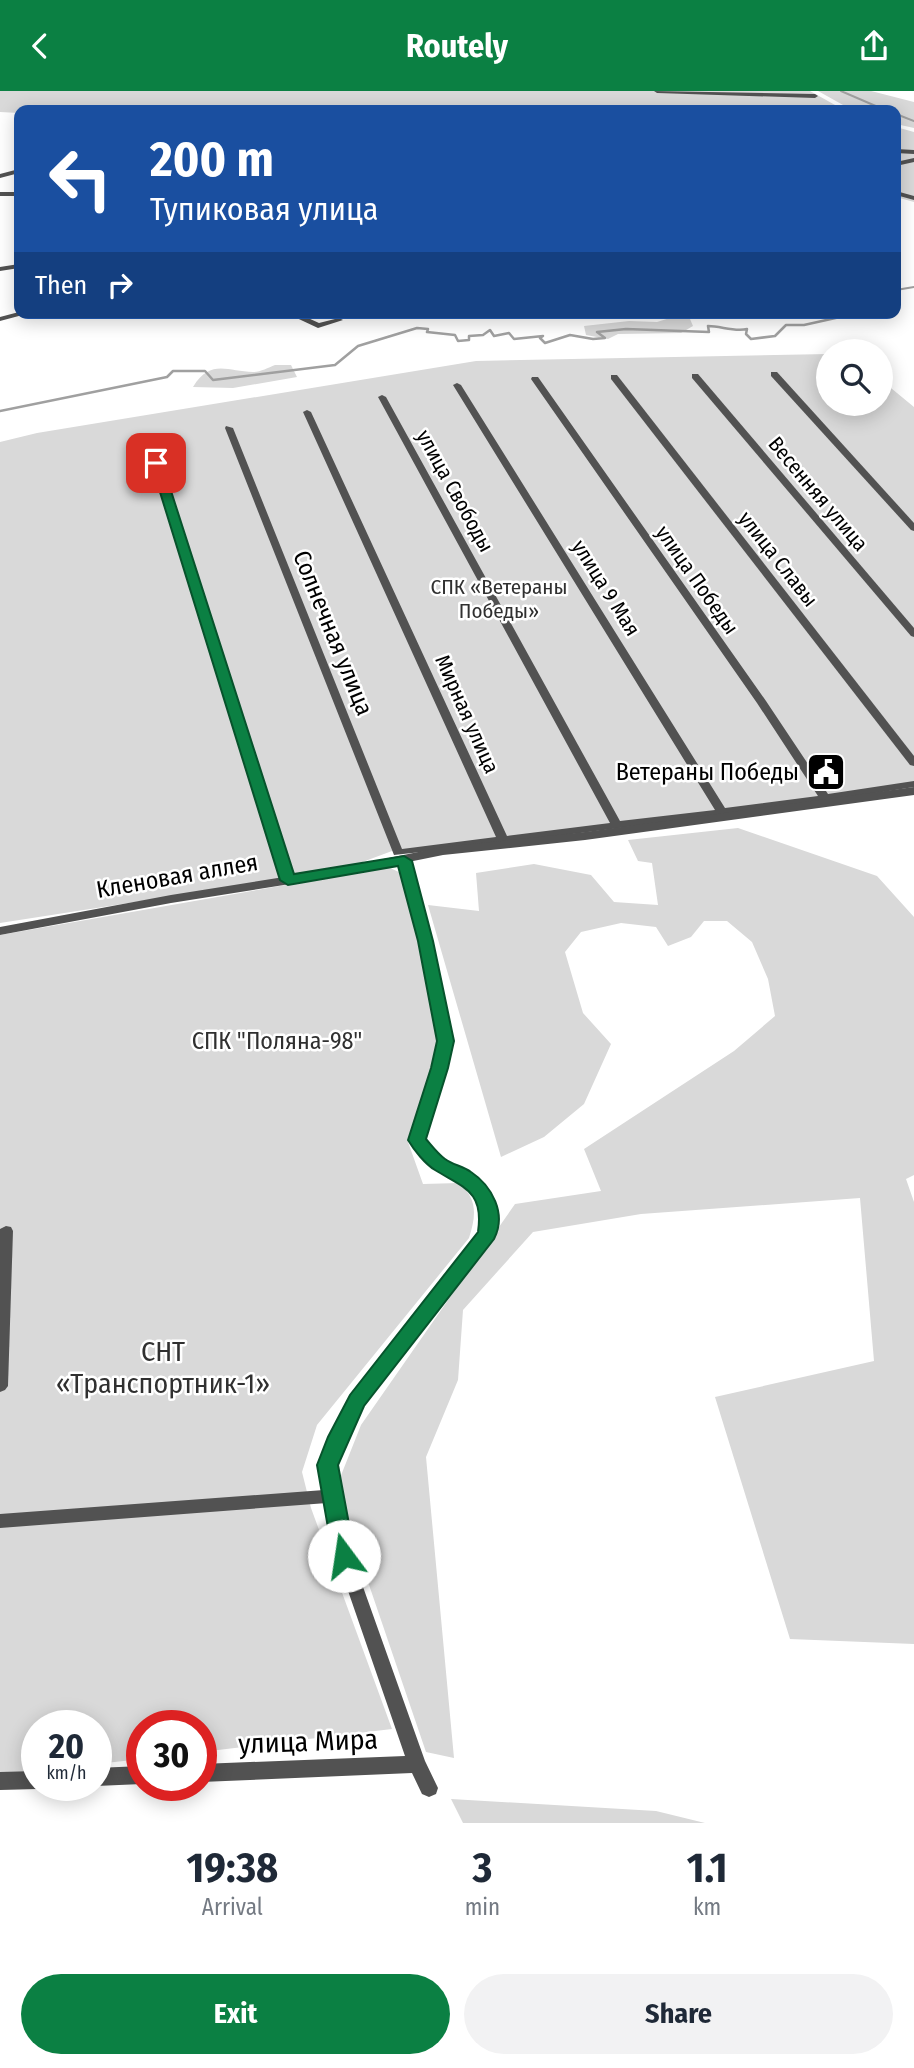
<!DOCTYPE html>
<meta charset="utf-8">
<style>
:root{--surface:#fff;--page:#f2f2f3;--text:#1f2937;--muted:#747a83;--accent:#0b8043}
body{margin:0;font-family:"Fira Sans Condensed",sans-serif;background:var(--page);color:var(--text);height:100vh;display:flex;flex-direction:column;font-size:26px;white-space:nowrap}
*{box-sizing:border-box;margin:0}
p{font-size:23px;color:var(--muted)}
.icon{flex:none;width:38px;height:38px;fill:none;stroke:currentColor;stroke-width:2;stroke-linecap:round;stroke-linejoin:round}
.map{position:relative;height:1732px;overflow:hidden}
.drawer{display:flex;flex-direction:column;background:var(--surface);flex:1}
.drawer>*{flex:none}
.top-card{position:absolute;left:14px;top:14px;width:887px;height:214px;border-radius:14px;box-shadow:0 4px 18px #0003;background:#1a4fa0;color:#fff;overflow:hidden}
.buttons{position:absolute;left:816px;top:248px;display:grid;gap:14px}
.buttons a{display:grid;place-items:center;width:77px;height:77px;border-radius:50%;background:var(--surface);box-shadow:0 4px 18px #0003;font-size:35px}
.speed{position:absolute;left:21px;top:1619px;display:flex;gap:14px;font-size:35px;font-weight:700;text-align:center}
.speed>*{display:grid;place-content:center;width:91px;height:91px;border-radius:50%;background:var(--surface);box-shadow:0 4px 18px #0003;line-height:1}
.speed small{font-size:18px;font-weight:400}
.speed .limit{border:10px solid #d22;background:#fff;color:#111}
.pin{position:absolute;display:grid;place-items:center;width:60px;height:60px;color:#fff;margin:-30px;border-radius:14px;box-shadow:0 4px 10px #0006}
.me{position:absolute;width:77px;margin:-38px;rotate:346deg;stroke-linejoin:round;filter:drop-shadow(0 0 5px #0008)}
.turn{display:flex;align-items:center;gap:24px;height:147px;padding:0 21px;font-size:32px}
.turn .icon{width:91px;height:91px;stroke-width:2.5}
.turn b{display:block;font-size:49px;line-height:60px}
.then{display:flex;align-items:center;height:66px;padding:0 21px;background:#0003;gap:14px;font-size:26px}
.eta{display:flex;justify-content:space-evenly;align-items:center;height:119px;text-align:center}
.eta b{font-size:42px;font-weight:700;line-height:49px}
.primary-button{display:flex;gap:14px;margin-top:auto;padding:14px 21px}
.primary-button a{flex:1;height:80px;border-radius:42px;background:var(--accent);color:#fff;font-size:28px;font-weight:700;line-height:80px;text-align:center}
.primary-button a+a{background:var(--page);color:var(--text)}
header{display:flex;justify-content:space-between;align-items:center;height:91px;padding:0 21px;background:var(--accent);color:#fff;font-size:32px;font-weight:700}
.map>svg:first-child{display:block}
.green{fill:#d9d9d9}
.lines{fill:none;stroke-linecap:round;stroke-linejoin:round}
.stream-far1{stroke:#a0a0a0;stroke-width:2}
.stream{stroke:#a0a0a0;stroke-width:2.5}
.minor{fill:#525252;fill-rule:evenodd}
.tertiary{fill:#525252;fill-rule:evenodd}
.route{fill:#0b8043;stroke:#07532c;stroke-width:2}
.labels{text-anchor:middle;stroke-width:5;stroke-linejoin:round;paint-order:stroke}
.far-street-label{font-size:21px;fill:#000;stroke:#fff}
.far-park-label{font-size:21px;fill:#303030;stroke:#fff}
.street-label{font-size:24px;fill:#000;stroke:#fff}
.poi-label{font-size:24px;fill:#000;stroke:#fff;text-anchor:end}
.park-label{font-size:24px;fill:#303030;stroke:#fff}
.near-park-label{font-size:28px;fill:#303030;stroke:#fff}
.near-street-label{font-size:28px;fill:#000;stroke:#fff}
</style>
<header><svg class="icon" aria-label="back" viewBox="0 0 24 24"><path d="M15 5l-7 7 7 7"/></svg>Routely<svg class="icon" aria-label="share" viewBox="0 0 24 24"><path d="M12 15V3M7 8l5-5 5 5M5 13v7h14v-7"/></svg></header>
<div class="map">
<svg width="914" height="1732" viewBox="0 0 914 1732">
<rect width="100%" height="100%" fill="#fff"/>
<g class="green">
<polygon points="0,0 810,0 844,19 20,19 19,22 0,21"/>
<polygon points="818,0 871,0 914,11 914,37 896,33 896,19 852,19"/>
<polygon points="896,36 914,41 914,111 896,106"/>
<polygon points="670,227 690,228 693,235 681,242 618,243 608,248 586,244 584,235 629,230 657,231"/>
<polygon points="828,263 828,313 880,313 880,288 914,316 914,696 392,760 341,779 0,832 0,351 37,342 476,270"/>
<path d="M275,274H291L297,286L233,297L193,296C211,267 228,281 253,281C260,281 268,277 275,274Z"/>
<polygon points="738,737 877,785 914,826 914,1084 906,1088 914,1111 914,1553 790,1548 715,1306 874,1270 860,1107 641,1123 533,1141 463,1219 458,1289 426,1366 454,1667 426,1661 336,1397 361,1334 515,1113 601,1100 584,1058 734,960 775,925 768,888 752,851 727,830 704,830 691,846 668,855 656,836 621,832 581,841 565,861 583,922 611,953 584,1013 544,1046 501,1066 428,814 479,820 476,782 534,773 591,784 614,811 658,814 652,772 638,770 628,749"/>
<path d="M388,776L403,783L441,941L436,982L419,1018L408,1051L423,1093L459,1092C478,1108 476,1125 469,1147L317,1334L302,1381L311,1417L392,1638L201,1661V1634H142V1668L96,1673V1634H37V1680L0,1684V844Z"/>
<polygon points="451,1708 656,1720 705,1732 463,1732"/>
</g>
<g class="lines">
<g class="stream-far1">
<polyline points="841,0 885,19"/>
<polyline points="896,23 914,30"/>
<polyline points="896,199 914,196"/>
</g>
<path class="stream" d="M0,320L167,286L173,280H205L213,289L335,274L358,255L417,237L428,238L427,241L455,244L458,250L469,249V245L483,244L490,239L494,245L509,242L514,248L543,245L540,247L545,252L570,244L593,248L605,247L597,241L626,238L709,241L708,235C721,235 734,241 747,238L746,243L751,248L775,245L786,234H804L858,222"/>
<g class="minor">
<polygon points="654,0 815,3 818,5 815,7 657,2"/>
<polygon points="31,17 39,19 28,19"/>
<polygon points="896,58 914,59 914,63 896,62"/>
<polygon points="914,67 914,71 896,75 896,71"/>
<polygon points="19,78 19,82 0,87 0,83"/>
<polygon points="896,100 914,105 914,109 896,104"/>
<rect x="0" y="101" width="19" height="4"/>
<polygon points="19,173 19,177 0,180 0,176"/>
<polygon points="19,221 30,222 0,230 0,226"/>
<polygon points="286,222 297,222 319,232 339,227 343,229 318,237"/>
<polygon points="522,222 537,222 539,224 535,226"/>
<polygon points="771,281 777,281 914,432 914,440 911,439 771,285"/>
<polygon points="692,283 698,283 914,537 914,546 911,545 692,287"/>
<polygon points="611,284 617,284 914,665 914,675 910,674 611,288"/>
<polygon points="532,286 538,286 766,610 828,703 914,690 914,696 832,709 834,712 828,715 822,711 503,752 394,764 225,337 226,335 233,337 402,758 496,746 303,321 307,319 311,321 507,745 610,732 378,306 382,304 386,306 620,730 715,719 453,294 457,292 461,294 725,717 818,705 757,612 531,288"/>
<polygon points="146,346 153,348 294,789 292,792 284,792 282,789 145,348"/>
<path d="M404,767L410,770L431,850L451,950L447,977L424,1049C430,1056 436,1064 443,1069C478,1095 498,1090 494,1143L363,1314L336,1374L352,1465L425,1670L438,1697L436,1703L429,1706L422,1703L412,1682L201,1691V1673L405,1665L336,1465L327,1412L0,1437V1423L324,1399L320,1374L351,1305L480,1142V1115L474,1102L432,1075L410,1050L433,977L439,950L419,850L398,770Z"/>
<polygon points="6,1135 11,1136 13,1140 8,1295 5,1299 0,1301 0,1138"/>
<polygon points="142,1675 142,1693 96,1695 94,1694 96,1694 96,1677"/>
<polygon points="37,1680 37,1694 44,1695 37,1698 0,1699 0,1681"/>
</g>
<polygon class="tertiary" points="914,696 914,704 585,749 443,764 334,786 171,812 0,844 0,836 171,804 334,778 443,756 585,741"/>
</g>
<path class="route" d="M156,369L162,372L294,783L404,765L412,770L433,850L454,950L448,977L426,1048C432,1055 438,1063 445,1068C453,1074 463,1075 471,1081C492,1095 507,1123 494,1148L364,1315L338,1374L355,1465L352,1471L344,1474L337,1471L333,1465L317,1374L328,1346L350,1304L478,1141C484,1100 464,1097 435,1079C425,1073 414,1059 408,1049L431,977L437,950L418,850L398,775L288,794L280,789L151,372Z"/>
<defs>
<g id="civic-square" transform="scale(2.0125)"><rect x="-9" y="-9" width="18" height="18" rx="4" fill="#000" stroke="#fff"/><path d="M-.6-6.5H3V-4.5H.6V-3L4-1V1h2V6H-6V1h2V-1L-.6-3ZM-1.2 2.5V6h2.4V2.5Z" fill="#fff"/></g>
</defs>
<g fill-rule="evenodd">
<use href="#civic-square" x="826" y="681"/>
</g>
<g class="labels">
<g class="far-street-label">
<text transform="translate(455 400) rotate(61)" y="7">улица Свободы</text>
<text transform="translate(818 403) rotate(50)" y="7">Весенняя улица</text>
<text transform="translate(778 468) rotate(52)" y="7">улица Славы</text>
<text transform="translate(697 489) rotate(55)" y="7">улица Победы</text>
<text transform="translate(606 497) rotate(58)" y="7">улица 9 Мая</text>
<text transform="translate(467 623) rotate(66)" y="7">Мирная улица</text>
</g>
<g class="far-park-label">
<text x="499" y="503">СПК «Ветераны<tspan x="499" dy="24">Победы»</tspan></text>
</g>
<g class="street-label">
<text transform="translate(333 542) rotate(68)" y="8">Солнечная улица</text>
<text transform="translate(177 785) rotate(-10)" y="8">Кленовая аллея</text>
</g>
<g class="poi-label">
<text x="799" y="689">Ветераны Победы</text>
</g>
<g class="park-label">
<text x="277" y="958">СПК "Поляна-98"</text>
</g>
<g class="near-park-label">
<text x="163" y="1270">СНТ<tspan x="163" dy="32">«Транспортник-1»</tspan></text>
</g>
<g class="near-street-label">
<text transform="translate(308 1650) rotate(-2)" y="10">улица Мира</text>
</g>
</g>
</svg>
<div class="buttons">
<a><svg class="icon" aria-label="search" viewBox="0 0 24 24"><circle cx="10" cy="10" r="6"/><path d="M15 15l6 6"/></svg></a>
</div>
<div class="speed"><div>20<small>km/h</small></div><div class="limit">30</div></div>
<div class="pin" style="left:156px;top:372px;background:#d93025"><svg class="icon" aria-label="arrive" viewBox="0 0 24 24"><path d="M6 21V4h12l-3 4 3 4H6"/></svg></div>
<svg class="me" style="left:344px;top:1465px" viewBox="-20 -20 40 40"><circle r="19" fill="#fff"/><path d="M0-13L10 11 0 6-10 11z" fill="#0b8043"/></svg>
<div class="top-card">
<div class="turn"><svg class="icon" aria-label="left" viewBox="0 0 24 24"><path d="M17 20v-9H6M10 6l-5 5 5 5"/></svg><div><b>200 m</b>Тупиковая улица</div></div>
<div class="then">Then<svg class="icon" aria-label="right" viewBox="0 0 24 24"><path d="M7 20v-9h11M14 6l5 5-5 5"/></svg></div>
</div>
</div>
<section class="drawer">
<div class="eta">
<div><b>19:38</b><p>Arrival</p></div>
<div><b>3</b><p>min</p></div>
<div><b>1.1</b><p>km</p></div>
</div>
<div class="primary-button"><a>Exit</a><a>Share</a></div>
</section>
